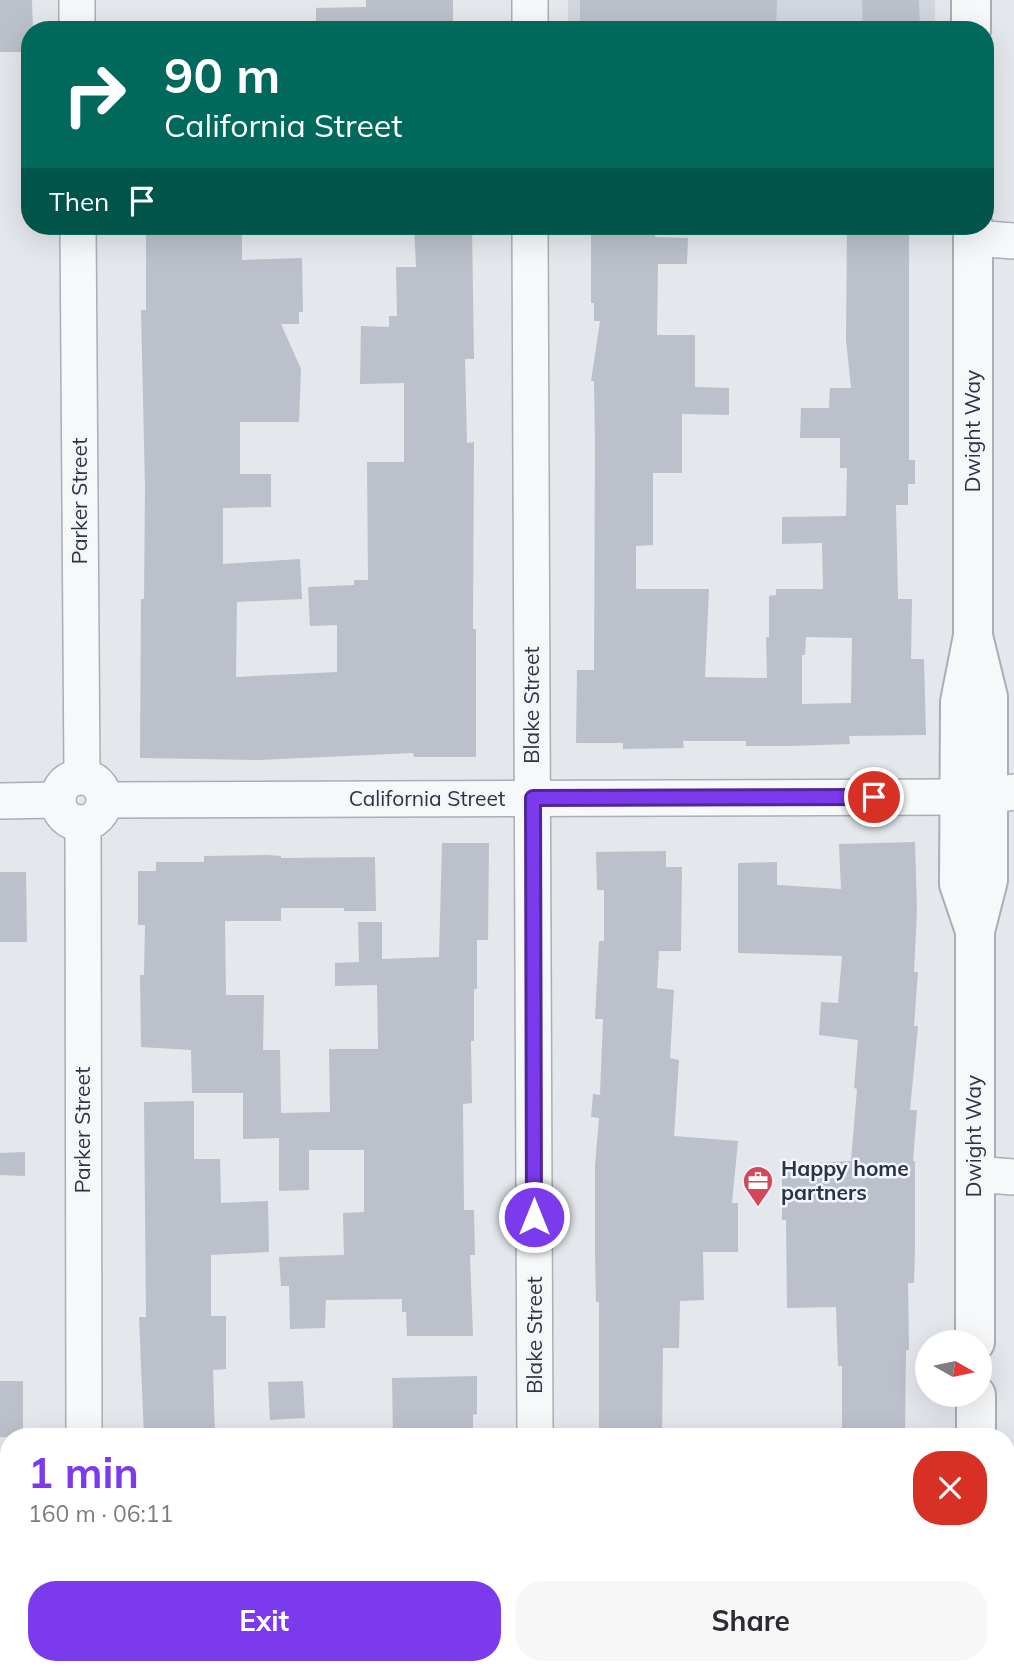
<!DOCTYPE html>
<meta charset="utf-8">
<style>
:root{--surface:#fff;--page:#f7f7f7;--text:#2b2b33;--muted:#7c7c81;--accent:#7c3aed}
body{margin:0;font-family:Mulish,sans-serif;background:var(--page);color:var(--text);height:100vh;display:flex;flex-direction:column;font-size:26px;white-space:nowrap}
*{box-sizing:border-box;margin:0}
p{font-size:23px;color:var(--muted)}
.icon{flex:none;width:38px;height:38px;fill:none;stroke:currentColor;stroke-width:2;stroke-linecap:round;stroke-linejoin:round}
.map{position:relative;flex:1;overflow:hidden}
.details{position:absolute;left:0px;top:1428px;width:1015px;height:247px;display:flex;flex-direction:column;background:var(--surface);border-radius:28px 28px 0 0;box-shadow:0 7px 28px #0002}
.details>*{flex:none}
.top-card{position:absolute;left:21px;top:21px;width:973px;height:214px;border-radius:28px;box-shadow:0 7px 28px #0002;background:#00695c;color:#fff;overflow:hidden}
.needle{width:46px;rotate:99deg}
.buttons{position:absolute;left:915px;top:1330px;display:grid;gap:14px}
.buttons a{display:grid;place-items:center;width:77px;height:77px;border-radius:50%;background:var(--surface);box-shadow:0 7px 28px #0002;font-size:35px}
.pin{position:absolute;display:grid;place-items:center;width:60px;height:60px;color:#fff;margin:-30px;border:4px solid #fff;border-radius:50%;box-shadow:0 2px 7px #0007}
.me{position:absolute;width:77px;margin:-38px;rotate:0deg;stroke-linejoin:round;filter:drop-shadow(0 0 5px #0008)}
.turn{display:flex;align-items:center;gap:24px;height:147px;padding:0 28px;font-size:32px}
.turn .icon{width:91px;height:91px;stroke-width:2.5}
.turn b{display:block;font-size:49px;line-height:60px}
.then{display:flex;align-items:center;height:66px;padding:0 28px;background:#0003;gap:14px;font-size:26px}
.round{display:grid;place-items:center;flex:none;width:74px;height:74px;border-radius:28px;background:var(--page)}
.summary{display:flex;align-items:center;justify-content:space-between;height:119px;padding:0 28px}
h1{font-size:42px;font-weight:700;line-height:52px;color:var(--accent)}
.cta{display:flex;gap:14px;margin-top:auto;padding:14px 28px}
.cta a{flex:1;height:80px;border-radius:28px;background:var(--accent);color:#fff;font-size:28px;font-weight:700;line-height:80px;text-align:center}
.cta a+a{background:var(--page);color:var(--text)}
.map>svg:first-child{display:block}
.built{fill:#d2d6de}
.building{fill:#bbc0ca;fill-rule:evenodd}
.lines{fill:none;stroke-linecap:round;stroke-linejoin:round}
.minor-casing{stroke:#a9aeb7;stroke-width:38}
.tertiary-casing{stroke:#a9aeb7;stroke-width:42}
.minor{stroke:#f7f8fa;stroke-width:35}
.tertiary{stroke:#f7f8fa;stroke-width:38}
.route-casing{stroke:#51269a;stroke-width:18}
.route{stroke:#7c3aed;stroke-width:12}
.labels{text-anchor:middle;stroke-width:5;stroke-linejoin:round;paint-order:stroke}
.street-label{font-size:21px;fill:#2b3445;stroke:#f4f6f9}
.poi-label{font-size:21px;font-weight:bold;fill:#2b3445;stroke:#f4f6f9;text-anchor:start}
</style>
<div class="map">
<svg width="1014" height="1674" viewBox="0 0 1014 1674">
<rect width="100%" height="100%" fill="#e4e7ec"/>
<rect class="built" x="568" y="0" width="367" height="30"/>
<g class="building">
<polygon points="0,0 32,0 33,29 30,30 30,52 0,52"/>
<polygon points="366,0 453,0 453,30 316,30 316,8 366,7"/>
<polygon points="580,0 777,0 776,30 580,30"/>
<polygon points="862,0 919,0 920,30 863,30"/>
<polygon points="146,226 242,226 242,260 302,258 303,312 299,312 299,324 281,324 301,369 299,422 240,422 240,474 271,474 271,507 223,508 223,564 300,559 302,599 237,602 236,677 337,672 337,625 310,626 308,587 354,585 354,580 368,580 367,462 404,462 404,383 360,384 361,326 389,327 389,316 397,316 396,267 416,267 414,226 472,226 474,359 465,359 467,443 474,442 473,629 476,629 476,757 414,757 413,753 260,760 140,758 141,599 144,599 145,487 141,310 146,310"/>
<path d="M631,226H655V237L688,238L687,264H658L657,335H695V387L729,388V415L682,414V473H653V545L636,546V589H709L705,677L767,678L766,637H769V596L776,595V589H823L822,543L782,544V517L846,516L847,468H840V438H800L801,408H829L830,388H851L846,340L847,226H909V460H915V484H908V505H896L898,599H912L911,659H924L926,735L849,736L850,744L789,746H746V741H683L684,748L623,749V743H576L577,670H594L595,446L594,381H591L600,321H594V303H591V232L631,233ZM806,637L852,638L851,703L802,704V655H805Z"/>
<polygon points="915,842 917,911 914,972 918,972 914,1026 918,1026 910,1110 917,1110 913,1161 915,1161 915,1248 914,1283 908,1283 909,1350 906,1350 905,1437 842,1437 842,1366 838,1366 836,1307 787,1308 786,1220 782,1220 782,1165 851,1161 857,1089 854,1088 858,1040 819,1035 821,1002 838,1003 842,956 738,953 738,863 777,862 777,885 841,889 839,844"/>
<polygon points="442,843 489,843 488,940 477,940 477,989 474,989 474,1041 471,1041 472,1103 463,1104 464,1210 474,1210 475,1255 470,1255 473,1336 407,1336 406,1312 402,1312 402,1299 326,1300 325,1328 290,1329 289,1286 281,1286 279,1257 344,1255 343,1213 364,1212 364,1150 309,1150 309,1190 279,1191 279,1138 243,1139 243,1093 192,1093 191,1050 141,1047 140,975 144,975 145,925 138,925 138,871 156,871 156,862 204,862 204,856 267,855 281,856 281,858 375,857 376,911 344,911 344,908 281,908 281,921 225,921 226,995 264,995 263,1050 280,1050 281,1113 330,1112 329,1049 378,1049 377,985 335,986 335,963 359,962 358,922 382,922 382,959 439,957"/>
<polygon points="666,851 666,867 682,867 681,951 659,951 657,988 674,990 670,1058 679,1060 674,1136 738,1141 732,1203 738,1203 738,1252 703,1252 704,1300 680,1301 679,1348 663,1348 662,1437 599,1437 599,1302 596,1302 595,1255 595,1165 599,1118 591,1117 593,1094 600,1095 603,1019 595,1019 599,941 604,941 604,890 597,890 596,852"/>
<polygon points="0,872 26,872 27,942 0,942"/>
<polygon points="194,1101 194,1159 220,1159 221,1203 268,1201 269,1252 211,1255 211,1316 226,1316 226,1369 213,1370 215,1437 144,1437 139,1317 146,1317 144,1102"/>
<polygon points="25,1152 25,1176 0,1175 0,1153"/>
<polygon points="477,1376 477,1414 473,1415 473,1437 393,1437 392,1378"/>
<rect x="0" y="1381" width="23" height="56"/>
<polygon points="303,1381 305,1418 270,1420 268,1382"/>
</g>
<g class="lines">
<g class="minor-casing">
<g id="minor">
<polyline points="77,0 77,30"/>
<polyline points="530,0 530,30"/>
<polyline points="78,226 82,776"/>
<polyline points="530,226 535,1437"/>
<polyline points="973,238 1014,241"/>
<circle cx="81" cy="800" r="23"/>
<polyline points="988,796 1014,792"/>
<polyline points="105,800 959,797"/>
<polyline points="0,801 58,800"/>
<polyline points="83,823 84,1437"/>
<polyline points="974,1174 1014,1177"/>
<polyline points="1006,1642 1014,1637"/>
<polyline points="85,1666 86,1674"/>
<polyline points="536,1666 536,1674"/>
</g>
</g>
<g class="tertiary-casing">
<g id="tertiary">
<polyline points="971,0 971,30"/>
<polyline points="973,226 973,636 960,702 959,884 975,931"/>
<polyline points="973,636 988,697 988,880 975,931 975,1342"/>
<polyline points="976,1395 976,1437"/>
<polyline points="978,1674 978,1666"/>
</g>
</g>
<use href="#minor" class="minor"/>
<use href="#tertiary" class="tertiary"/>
</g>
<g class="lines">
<g class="route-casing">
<polyline id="route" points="534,1217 533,798 874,797"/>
</g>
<use href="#route" class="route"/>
</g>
<defs>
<g id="office-pin" transform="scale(1.575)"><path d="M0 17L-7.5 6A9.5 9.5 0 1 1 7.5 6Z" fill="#d1495b" stroke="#f4f6f9"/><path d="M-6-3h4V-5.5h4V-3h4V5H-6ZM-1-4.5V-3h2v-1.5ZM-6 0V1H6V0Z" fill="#fff"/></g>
</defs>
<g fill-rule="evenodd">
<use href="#office-pin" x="758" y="1181"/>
</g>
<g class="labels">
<g class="street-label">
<text transform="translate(973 431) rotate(-90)" y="7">Dwight Way</text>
<text transform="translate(80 501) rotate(-90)" y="7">Parker Street</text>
<text transform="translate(532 705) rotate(-90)" y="7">Blake Street</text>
<text x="427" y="806">California Street</text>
<text transform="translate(83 1130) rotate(-90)" y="7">Parker Street</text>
<text transform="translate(974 1136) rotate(-90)" y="7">Dwight Way</text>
<text transform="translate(535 1335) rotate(-90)" y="7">Blake Street</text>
</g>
<g class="poi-label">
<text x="781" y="1176">Happy home<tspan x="781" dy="24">partners</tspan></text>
</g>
</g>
</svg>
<div class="buttons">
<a><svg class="needle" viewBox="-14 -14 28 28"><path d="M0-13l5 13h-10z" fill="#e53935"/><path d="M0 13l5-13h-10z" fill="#7c7c81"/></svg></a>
</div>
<div class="pin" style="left:874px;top:797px;background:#d93025"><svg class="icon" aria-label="arrive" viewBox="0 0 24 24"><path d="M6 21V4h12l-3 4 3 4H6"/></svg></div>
<svg class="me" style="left:534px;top:1217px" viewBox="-20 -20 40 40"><circle r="17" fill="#7c3aed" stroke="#fff" stroke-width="3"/><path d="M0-11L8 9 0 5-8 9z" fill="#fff"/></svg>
<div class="top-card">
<div class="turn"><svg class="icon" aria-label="right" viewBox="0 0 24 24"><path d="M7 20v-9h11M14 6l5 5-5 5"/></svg><div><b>90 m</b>California Street</div></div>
<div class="then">Then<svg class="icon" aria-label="arrive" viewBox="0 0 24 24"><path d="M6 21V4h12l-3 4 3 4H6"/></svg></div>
</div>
<section class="details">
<div class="summary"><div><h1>1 min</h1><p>160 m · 06:11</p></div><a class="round" style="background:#d93025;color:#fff"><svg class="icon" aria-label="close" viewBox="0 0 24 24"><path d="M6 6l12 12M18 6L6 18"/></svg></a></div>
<div class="cta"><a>Exit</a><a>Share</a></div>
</section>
</div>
